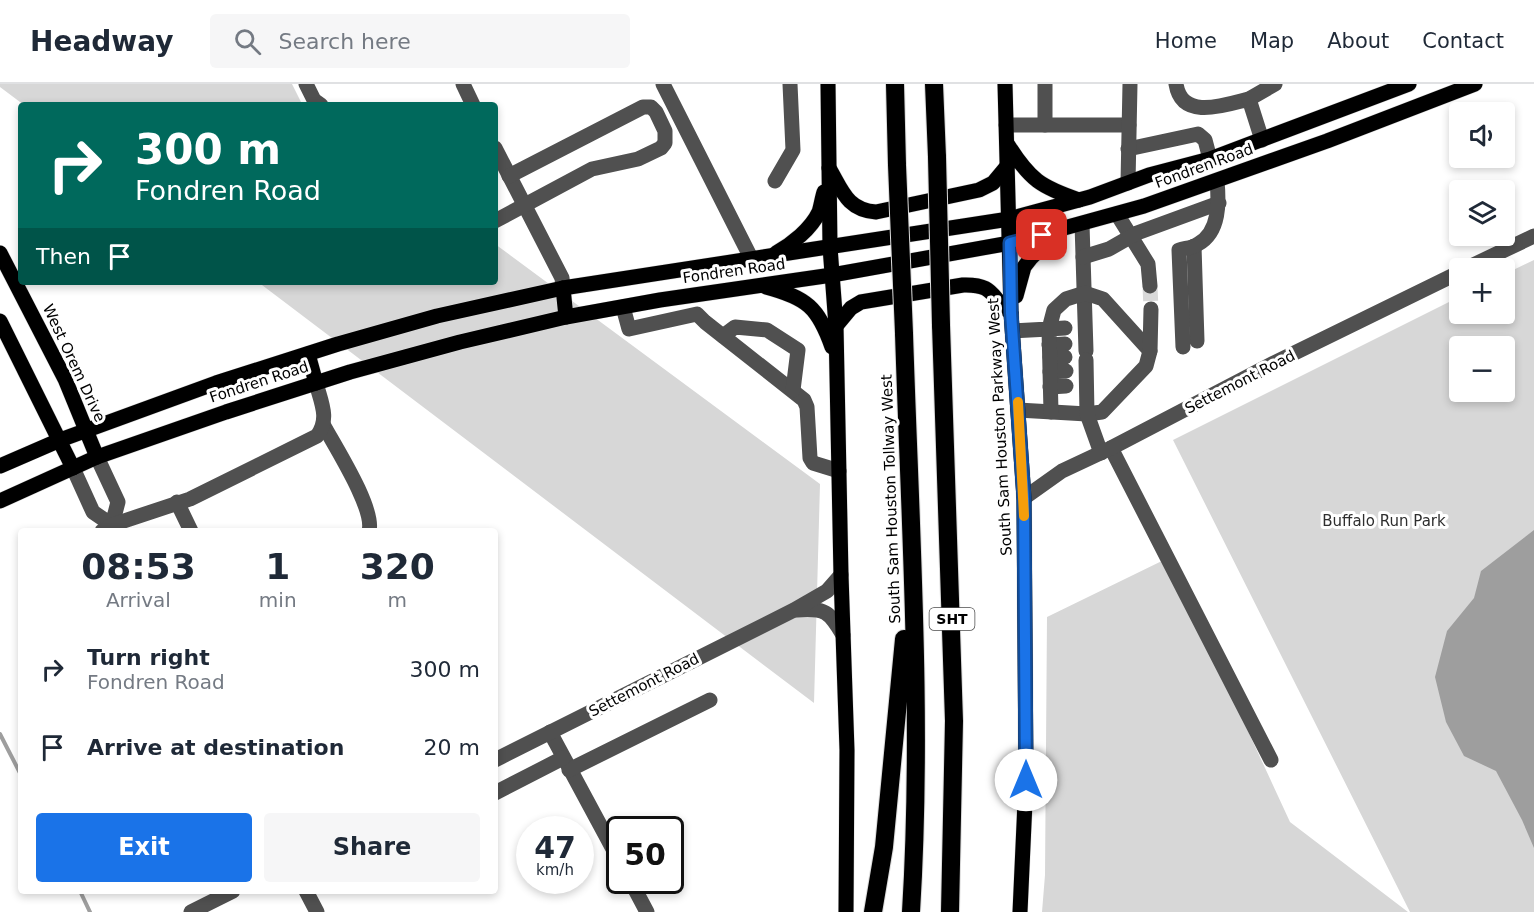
<!DOCTYPE html>
<meta charset="utf-8">
<style>
:root{--surface:#fff;--page:#f6f6f7;--text:#1f2937;--muted:#747a83;--line:#e0e1e3;--accent:#1a73e8}
body{margin:0;font-family:"DejaVu Sans",sans-serif;background:var(--page);color:var(--text);height:100vh;display:flex;flex-direction:column;font-size:22px;white-space:nowrap}
*{box-sizing:border-box;margin:0}
p{font-size:20px;color:var(--muted)}
.icon{flex:none;width:33px;height:33px;fill:none;stroke:currentColor;stroke-width:2;stroke-linecap:round;stroke-linejoin:round}
.map{position:relative;flex:1;overflow:hidden}
.details{position:absolute;left:18px;top:444px;width:480px;height:366px;display:flex;flex-direction:column;background:var(--surface);border-radius:6px;box-shadow:0 3px 9px #0003}
.details>*{flex:none}
.banner{position:absolute;left:18px;top:18px;width:480px;height:183px;border-radius:6px;box-shadow:0 3px 9px #0003;background:#00695c;color:#fff;overflow:hidden}
.buttons{position:absolute;left:1449px;top:18px;display:grid;gap:12px}
.buttons a{display:grid;place-items:center;width:66px;height:66px;border-radius:6px;background:var(--surface);box-shadow:0 3px 9px #0003;font-size:30px}
.speed{position:absolute;left:516px;top:732px;display:flex;gap:12px;font-size:30px;font-weight:700;text-align:center}
.speed>*{display:grid;place-content:center;width:78px;height:78px;border-radius:50%;background:var(--surface);box-shadow:0 3px 9px #0003;line-height:1}
.speed small{font-size:15px;font-weight:400}
.speed .limit{border:3px solid #111;border-radius:9px;background:#fff;color:#111}
.pin{position:absolute;display:grid;place-items:center;width:51px;height:51px;color:#fff;margin:-26px;border-radius:12px;box-shadow:0 3px 9px #0006}
.me{position:absolute;width:66px;margin:-33px;rotate:0deg;stroke-linejoin:round;filter:drop-shadow(0 0 4px #0008)}
.turn{display:flex;align-items:center;gap:21px;height:126px;padding:0 18px;font-size:27px}
.turn .icon{width:78px;height:78px;stroke-width:2.5}
.turn b{display:block;font-size:42px;line-height:51px}
.then{display:flex;align-items:center;height:57px;padding:0 18px;background:#0003;gap:12px;font-size:22px}
.eta{display:flex;justify-content:space-evenly;align-items:center;height:102px;text-align:center}
.eta b{font-size:36px;font-weight:700;line-height:42px}
.button{display:flex;gap:12px;margin-top:auto;padding:12px 18px}
.button a{flex:1;height:69px;border-radius:6px;background:var(--accent);color:#fff;font-size:24px;font-weight:700;line-height:69px;text-align:center}
.button a+a{background:var(--page);color:var(--text)}
ul{padding:0;list-style:none}
li{display:flex;align-items:center;gap:18px;height:78px;padding:0 18px}
li div{flex:1}
li b{display:block;font-size:22px}
li em{font-style:normal}
header{display:flex;align-items:center;gap:36px;box-sizing:border-box;height:84px;padding:0 30px;background:var(--surface);border-bottom:2px solid var(--line)}
header strong{font-size:28px}
nav{display:flex;gap:33px;margin-inline-start:auto;font-size:21px}
.search{width:420px;height:54px;background:var(--page);display:flex;align-items:center;gap:15px;box-sizing:border-box;padding:0 21px;border-radius:6px;color:var(--muted);font-size:22px}
.map>svg:first-child{display:block}
.green{fill:#d7d7d7;fill-rule:evenodd}
.water{fill:#9e9e9e}
.lines{fill:none;stroke-linecap:round;stroke-linejoin:round}
.stream{stroke:#9e9e9e;stroke-width:4}
.minor-tunnel{stroke:#d9d9d9;stroke-width:15;stroke-dasharray:15 8;stroke-linecap:butt}
.major-casing{stroke:#dbdbdb;stroke-width:16}
.highway-casing{stroke:#dbdbdb;stroke-width:20}
.minor{stroke:#505050;stroke-width:15}
.major{stroke:#000;stroke-width:15}
.highway{stroke:#000;stroke-width:18}
.highway-bridge-casing{stroke:#dbdbdb;stroke-width:20;stroke-linecap:butt}
.highway-bridge{stroke:#000;stroke-width:18}
.route-casing{stroke:#114b97;stroke-width:15}
.route{stroke:#1a73e8;stroke-width:10}
.slow{stroke:#f59e0b;stroke-width:10}
.labels{text-anchor:middle;stroke-width:6;stroke-linejoin:round;paint-order:stroke}
.shield{fill:#fff;stroke:#4c4c4c;stroke-width:1.5}
.shield-label{font-size:14px;font-weight:bold;fill:#000}
.street-label{font-size:15px;fill:#000;stroke:#fff}
.park-label{font-size:15px;fill:#2e2e2e;stroke:#fff}
</style>
<header>
<strong>Headway</strong>
<div class="search"><svg class="icon" aria-label="search" viewBox="0 0 24 24"><circle cx="10" cy="10" r="6"/><path d="M15 15l6 6"/></svg>Search here</div>
<nav><a>Home</a><a>Map</a><a>About</a><a>Contact</a></nav>
</header>
<div class="map">
<svg width="1534" height="828" viewBox="0 0 1534 828">
<rect width="100%" height="100%" fill="#fff"/>
<g class="green">
<polygon points="0,0 292,0 301,18 305,21 24,21 0,3"/>
<polygon points="495,160 820,400 814,619 258,198 495,198"/>
<path d="M1534,176V828H1410L1173,356L1459,213L1460,230H1504L1505,190ZM1460,262H1504V308H1460Z"/>
<polygon points="1168,474 1290,738 1408,828 1042,828 1045,791 1047,533"/>
</g>
<polygon class="water" points="1534,446 1534,764 1522,736 1496,687 1464,672 1446,638 1435,593 1447,547 1474,514 1481,487"/>
<g class="lines">
<g class="stream">
<polyline points="0,650 21,691"/>
<polyline points="80,807 90,828"/>
</g>
<polyline class="minor-tunnel" points="1150,202 1151,225"/>
<g class="major-casing">
<g id="major">
<polyline points="828,0 830,163 836,242 841,491 847,666 846,828"/>
<polyline points="1005,0 1011,229 1024,414 1026,696 1020,828"/>
<path d="M1008,61C1030,96 1041,103 1079,116"/>
<path d="M829,84C842,106 847,126 876,128L979,106L993,99L1008,81"/>
<polyline points="0,169 65,295 97,373"/>
<path d="M776,169C792,160 811,145 819,128C821,122 822,114 824,108"/>
<path d="M766,203C807,214 818,223 832,263"/>
<polyline points="563,204 566,233"/>
<polyline points="1016,212 1024,183 1031,174 1057,148"/>
<polyline points="0,237 73,384"/>
<path d="M836,242L851,224L861,218L963,201C996,200 990,214 1011,229"/>
<polyline points="308,270 316,299"/>
<polyline points="0,382 60,356 216,299 338,260 437,232 563,204 1009,135 1090,113 1149,91 1210,75 1409,0"/>
<polyline points="0,417 97,373 226,328 350,288 460,258 566,233 660,216 832,191 1010,159 1144,122 1327,57 1475,0"/>
</g>
</g>
<g class="highway-casing">
<g id="highway">
<polyline points="895,0 897,81"/>
<polyline points="934,0 937,73"/>
<polyline points="941,241 954,637 950,828"/>
<path d="M904,249C910,441 923,635 911,828"/>
<polyline points="873,828 884,763 904,555"/>
</g>
</g>
<g class="minor">
<polyline points="306,0 314,16 321,21"/>
<polyline points="463,0 473,21"/>
<polyline points="663,0 751,174"/>
<polyline points="1045,0 1045,41"/>
<path d="M1176,0C1182,37 1225,21 1249,15L1262,56"/>
<polyline points="1249,15 1275,0"/>
<polyline points="1006,41 1129,41"/>
<polyline points="495,64 562,194 563,204"/>
<polyline points="1128,65 1198,50 1205,56 1210,75"/>
<polyline points="775,97 793,66 790,0"/>
<polyline points="1128,99 1130,0"/>
<polyline points="1117,130 1148,180 1150,202"/>
<polyline points="495,137 592,85 638,75 661,64 665,59 665,47 656,28 651,23 643,23 509,92"/>
<polyline points="1082,140 1086,267"/>
<polyline points="1194,162 1197,257"/>
<polyline points="1083,173 1109,165 1137,149 1219,119"/>
<polyline points="1467,184 1534,152"/>
<polyline points="623,223 629,245 697,230 705,238 804,316 807,323 810,374 813,379 839,387"/>
<polyline points="1013,247 1049,245 1054,226 1066,215 1085,209 1103,215 1150,267 1146,282 1102,328 1087,330 1018,326"/>
<polyline points="723,252 735,243 767,246 798,266 793,306"/>
<polyline points="1049,261 1065,260"/>
<path d="M1183,263L1179,166C1185,164 1193,164 1198,160C1220,148 1219,118 1217,97"/>
<polyline points="1150,267 1151,225"/>
<polyline points="1050,273 1065,273"/>
<polyline points="1086,276 1087,330 1101,369"/>
<polyline points="1050,288 1066,287"/>
<polyline points="1050,303 1066,302"/>
<polyline points="1051,328 1049,245 1065,244"/>
<path d="M324,342C336,364 375,425 369,447"/>
<polyline points="1111,364 1271,676"/>
<polyline points="73,384 93,428 112,441 118,418 97,373"/>
<polyline points="1024,414 1062,387 1111,364 1274,279 1460,188"/>
<polyline points="177,418 191,447"/>
<path d="M102,447L112,441L190,415L317,352C330,335 321,318 316,299"/>
<path d="M797,526C825,524 829,527 843,551"/>
<polyline points="550,648 620,778"/>
<polyline points="495,676 794,526 827,507 841,491"/>
<polyline points="569,686 710,616"/>
<polyline points="495,709 563,674"/>
<polyline points="630,796 647,828"/>
<polyline points="306,807 317,828"/>
<polyline points="191,828 233,807"/>
</g>
<use href="#major" class="major"/>
<use href="#highway" class="highway"/>
<g class="highway-bridge-casing">
<g id="highway-bridge">
<polyline points="937,73 941,241"/>
<polyline points="897,81 904,249"/>
</g>
</g>
<use href="#highway-bridge" class="highway-bridge"/>
</g>
<g class="lines">
<g class="route-casing">
<polyline id="route" points="1026,696 1024,414 1011,229 1010,159 1042,151"/>
</g>
<use href="#route" class="route"/>
<polyline class="slow" points="1018,318 1024,432"/>
</g>
<g class="labels">
<rect class="shield" x="929.5" y="524" width="45" height="22" rx="4.5"/>
<g class="shield-label">
<text x="952" y="540">SHT</text>
</g>
<g class="street-label">
<text transform="translate(1204 82) rotate(-20)" y="5">Fondren Road</text>
<text transform="translate(734 187) rotate(-8)" y="5">Fondren Road</text>
<text transform="translate(74 279) rotate(65)" y="5">West Orem Drive</text>
<text transform="translate(259 298) rotate(-18)" y="5">Fondren Road</text>
<text transform="translate(1240 298) rotate(-27)" y="5">Settemont Road</text>
<text transform="translate(1000 343) rotate(-93)" y="5">South Sam Houston Parkway West</text>
<text transform="translate(891 415) rotate(-92)" y="5">South Sam Houston Tollway West</text>
<text transform="translate(644 601) rotate(-27)" y="5">Settemont Road</text>
</g>
<g class="park-label">
<text x="1384" y="442">Buffalo Run Park</text>
</g>
</g>
</svg>
<div class="buttons">
<a><svg class="icon" aria-label="sound" viewBox="0 0 24 24"><path d="M4 9h4l5-4v14l-5-4H4zM17 9q2 3 0 6"/></svg></a>
<a><svg class="icon" aria-label="layers" viewBox="0 0 24 24"><path d="M12 4l9 5-9 5-9-5zM3 14l9 5 9-5"/></svg></a>
<a>+</a>
<a>−</a>
</div>
<div class="speed"><div>47<small>km/h</small></div><div class="limit">50</div></div>
<div class="pin" style="left:1042px;top:151px;background:#d93025"><svg class="icon" aria-label="arrive" viewBox="0 0 24 24"><path d="M6 21V4h12l-3 4 3 4H6"/></svg></div>
<svg class="me" style="left:1026px;top:696px" viewBox="-20 -20 40 40"><circle r="19" fill="#fff"/><path d="M0-13L10 11 0 6-10 11z" fill="#1a73e8"/></svg>
<div class="banner">
<div class="turn"><svg class="icon" aria-label="right" viewBox="0 0 24 24"><path d="M7 20v-9h11M14 6l5 5-5 5"/></svg><div><b>300 m</b>Fondren Road</div></div>
<div class="then">Then<svg class="icon" aria-label="arrive" viewBox="0 0 24 24"><path d="M6 21V4h12l-3 4 3 4H6"/></svg></div>
</div>
<section class="details">
<div class="eta">
<div><b>08:53</b><p>Arrival</p></div>
<div><b>1</b><p>min</p></div>
<div><b>320</b><p>m</p></div>
</div>
<ul>
<li><svg class="icon" aria-label="right" viewBox="0 0 24 24"><path d="M7 20v-9h11M14 6l5 5-5 5"/></svg><div><b>Turn right</b><p>Fondren Road</p></div><em>300 m</em></li>
<li><svg class="icon" aria-label="arrive" viewBox="0 0 24 24"><path d="M6 21V4h12l-3 4 3 4H6"/></svg><div><b>Arrive at destination</b></div><em>20 m</em></li>
</ul>
<div class="button"><a>Exit</a><a>Share</a></div>
</section>
</div>
